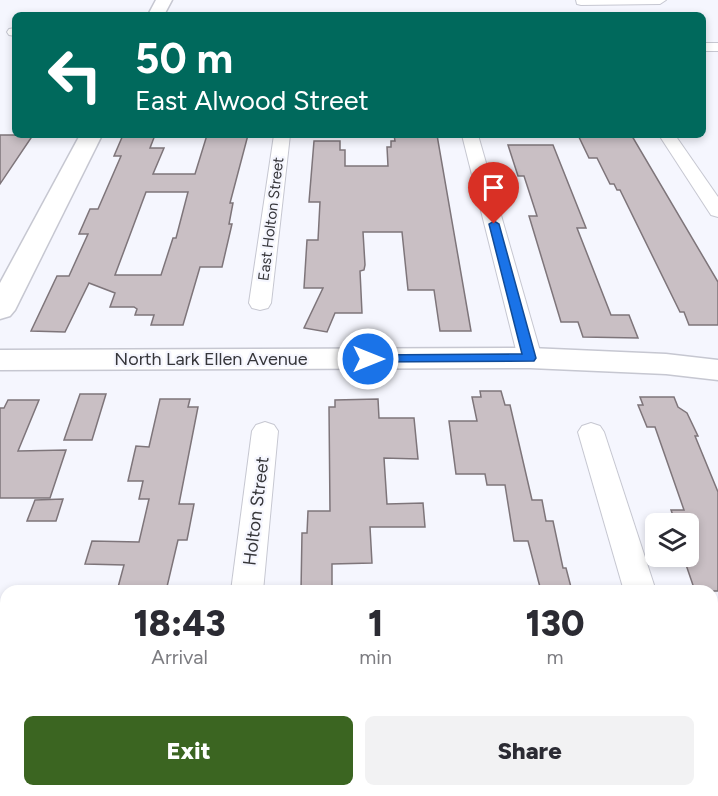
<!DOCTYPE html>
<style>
:root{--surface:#fff;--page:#f2f2f3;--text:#2b2b33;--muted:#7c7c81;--accent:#3b6521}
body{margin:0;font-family:Figtree,sans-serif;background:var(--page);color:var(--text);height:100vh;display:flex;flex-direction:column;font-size:22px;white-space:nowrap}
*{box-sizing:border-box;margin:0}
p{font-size:20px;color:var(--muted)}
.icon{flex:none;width:33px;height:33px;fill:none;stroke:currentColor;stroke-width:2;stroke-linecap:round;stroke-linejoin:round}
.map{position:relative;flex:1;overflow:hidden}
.panel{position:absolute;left:0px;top:585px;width:718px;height:212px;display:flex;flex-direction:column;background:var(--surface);border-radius:18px 18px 0 0;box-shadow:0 3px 9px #0003}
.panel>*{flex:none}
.top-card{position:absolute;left:12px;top:12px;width:694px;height:126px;border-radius:9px;box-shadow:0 3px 9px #0003;background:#00695c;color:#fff;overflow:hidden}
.tools{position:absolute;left:645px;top:513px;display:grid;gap:12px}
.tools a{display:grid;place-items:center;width:54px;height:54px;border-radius:9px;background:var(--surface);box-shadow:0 3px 9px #0003;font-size:30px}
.pin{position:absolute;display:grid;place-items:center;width:51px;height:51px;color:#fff;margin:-62px -26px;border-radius:50% 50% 50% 0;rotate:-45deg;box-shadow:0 0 6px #0007}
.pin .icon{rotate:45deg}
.me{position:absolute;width:66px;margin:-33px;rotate:90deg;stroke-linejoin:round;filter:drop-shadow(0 0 4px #0008)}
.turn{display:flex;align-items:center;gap:21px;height:126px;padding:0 24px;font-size:27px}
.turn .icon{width:78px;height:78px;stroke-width:2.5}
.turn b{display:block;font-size:42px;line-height:51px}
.eta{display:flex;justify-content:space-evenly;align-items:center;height:102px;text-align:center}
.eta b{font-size:36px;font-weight:800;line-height:42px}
.button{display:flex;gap:12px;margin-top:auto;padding:12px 24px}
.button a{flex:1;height:69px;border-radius:9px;background:var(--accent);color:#fff;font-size:24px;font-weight:800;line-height:69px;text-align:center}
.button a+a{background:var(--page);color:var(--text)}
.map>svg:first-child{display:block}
.building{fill:#c9bfc4;stroke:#7e757a;stroke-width:1.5;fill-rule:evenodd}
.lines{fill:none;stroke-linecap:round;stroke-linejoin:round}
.street-casing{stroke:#c6c7d1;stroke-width:2}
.secondary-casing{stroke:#c6c7d1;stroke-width:3}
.street{fill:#fff;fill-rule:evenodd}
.secondary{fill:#fff;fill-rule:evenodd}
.route{fill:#1a73e8;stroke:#114b97;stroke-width:1.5}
.labels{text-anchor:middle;stroke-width:4.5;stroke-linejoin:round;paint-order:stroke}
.far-street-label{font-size:15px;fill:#36363a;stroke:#f5f6fe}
.street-label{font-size:18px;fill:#36363a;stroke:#f5f6fe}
</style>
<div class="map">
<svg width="718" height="796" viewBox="0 0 718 796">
<rect width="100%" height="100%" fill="#f5f6fe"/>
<g class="building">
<polygon points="0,135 33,135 0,184"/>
<path d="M123,135H155L150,148H164L153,174H195L207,135H248L230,203H233L229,224H232L222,267H200L183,325H151L154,315H135L137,309L134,307H110L115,293L89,283L65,332L31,331L57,276H69L88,234H79L90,209H98L121,156H114ZM146,192H188L176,238H173L161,275H115Z"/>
<polygon points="394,135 437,135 471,331 440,331 434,290 408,290 402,232 363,232 365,265 364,270 360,271 362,313 335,313 327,332 304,328 323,288 304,288 307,240 318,240 320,202 309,202 314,141 340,141 340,150 345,150 345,166 388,166 387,147 391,147 391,141 395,141"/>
<polygon points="578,135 632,136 718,282 718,325 689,325 684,312 680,312 620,190 617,190 614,184 610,184 597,158 589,158"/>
<polygon points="508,145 553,145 586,228 577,228 611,315 629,315 638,338 583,337 578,322 561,322 529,216 537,216 524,176 518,176"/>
<polygon points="480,391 501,391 505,405 510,405 532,500 542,500 546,521 553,521 563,568 566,568 572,591 541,591 528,541 514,541 505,485 487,485 485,474 456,474 449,421 477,421 472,397 481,397"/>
<polygon points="80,394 106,394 92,440 64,440"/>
<polygon points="640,397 674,397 678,407 687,413 698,436 695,436 718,492 718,591 695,591 683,556 688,556 688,524 671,524 670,521 675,521 671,510 684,510 655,427 647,427 638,405 643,405"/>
<polygon points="160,399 190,399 188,407 198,407 179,504 194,504 187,540 178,540 166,591 117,591 124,565 85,564 92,541 139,542 149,499 139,499 143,481 128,481 136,446 149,447"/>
<polygon points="378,399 379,418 414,418 418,459 384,458 387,504 423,503 425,527 370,527 372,563 332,564 332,591 301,591 302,533 307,533 308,511 330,511 329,407 335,407 335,400"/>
<polygon points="8,400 39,400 18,451 66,450 50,498 0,498 0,408 4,408"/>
<polygon points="63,499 56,521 27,521 35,500"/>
</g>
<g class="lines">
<g class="street-casing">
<g id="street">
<polygon points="576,0 666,0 660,4 581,5 577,4"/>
<polygon points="15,28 15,36 9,35 7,32 9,29"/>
<rect x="704" y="43" width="14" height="8"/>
<polygon points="274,135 290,135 271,303 268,308 260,310 252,308 249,303"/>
<polygon points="462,135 478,135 542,358 539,363 530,365 521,363 518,358"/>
<polygon points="659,135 675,135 718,197 718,217 711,215"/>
<polygon points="265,422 274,425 278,431 263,591 231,591 252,431 256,425"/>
<polygon points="591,423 600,426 604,432 656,591 624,591 578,432 582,426"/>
<polygon points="712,775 718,784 718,796 683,796 682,790 712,790"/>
<polygon points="204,790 243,790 243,796 203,796"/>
</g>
</g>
<g class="secondary-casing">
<g id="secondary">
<polygon points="156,0 172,0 164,15 148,15"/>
<polygon points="80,135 102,135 15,310 10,316 0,319 0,283"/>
<polygon points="530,348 666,354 718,360 718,380 666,374 530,368 0,370 0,350"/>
</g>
</g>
<use href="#street" class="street"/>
<use href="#secondary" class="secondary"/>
</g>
<polygon class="route" points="494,221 499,224 536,358 534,361 364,362 362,359 368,355 522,354 489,224"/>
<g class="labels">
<g class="far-street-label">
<text transform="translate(271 219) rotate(-83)" y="5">East Holton Street</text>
</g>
<g class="street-label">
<text x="211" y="365">North Lark Ellen Avenue</text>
<text transform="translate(256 511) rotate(-83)" y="6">Holton Street</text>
</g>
</g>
</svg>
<div class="tools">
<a><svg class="icon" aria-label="layers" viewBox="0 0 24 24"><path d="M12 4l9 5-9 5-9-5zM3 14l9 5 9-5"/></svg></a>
</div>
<div class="pin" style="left:494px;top:224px;background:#d93025"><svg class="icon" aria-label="arrive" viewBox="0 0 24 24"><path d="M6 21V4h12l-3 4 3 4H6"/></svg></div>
<svg class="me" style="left:368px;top:359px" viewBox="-20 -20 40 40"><circle r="17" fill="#1a73e8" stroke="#fff" stroke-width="3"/><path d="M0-11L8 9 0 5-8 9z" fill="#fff"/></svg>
<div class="top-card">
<div class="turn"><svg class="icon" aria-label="left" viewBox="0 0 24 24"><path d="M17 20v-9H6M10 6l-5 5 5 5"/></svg><div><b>50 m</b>East Alwood Street</div></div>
</div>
<section class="panel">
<div class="eta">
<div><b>18:43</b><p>Arrival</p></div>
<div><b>1</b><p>min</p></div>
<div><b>130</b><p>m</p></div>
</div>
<div class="button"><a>Exit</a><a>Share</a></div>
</section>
</div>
